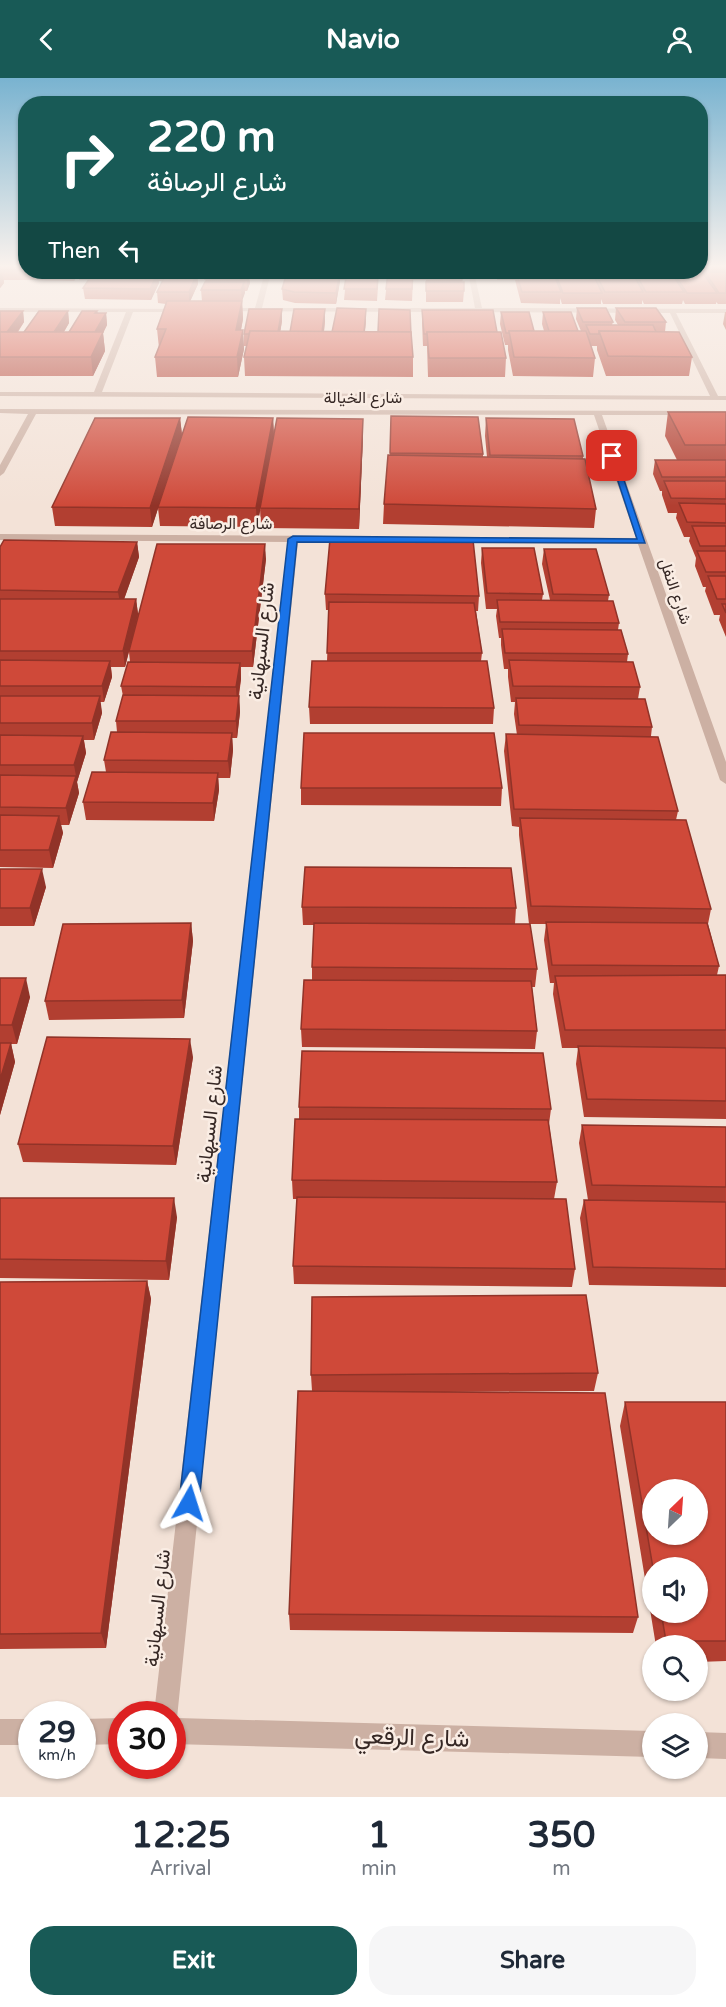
<!DOCTYPE html>
<meta charset="utf-8">
<style>
:root{--surface:#fff;--page:#f6f6f7;--text:#1f2937;--muted:#747a83;--accent:#185a56}
body{margin:0;font-family:"Varela Round",Vazirmatn,sans-serif;background:var(--page);color:var(--text);height:100vh;display:flex;flex-direction:column;font-size:22px;white-space:nowrap}
*{box-sizing:border-box;margin:0}
p{font-size:20px;color:var(--muted)}
.icon{flex:none;width:33px;height:33px;fill:none;stroke:currentColor;stroke-width:2;stroke-linecap:round;stroke-linejoin:round}
.map{position:relative;height:1719px;overflow:hidden}
.side{display:flex;flex-direction:column;background:var(--surface);flex:1}
.side>*{flex:none}
.top-card{position:absolute;left:18px;top:18px;width:690px;height:183px;border-radius:24px;box-shadow:0 2px 4px #0004;background:#185a56;color:#fff;overflow:hidden}
.needle{width:39px;rotate:25deg}
.controls{position:absolute;left:642px;top:1401px;display:grid;gap:12px}
.controls a{display:grid;place-items:center;width:66px;height:66px;border-radius:50%;background:var(--surface);box-shadow:0 2px 4px #0004;font-size:30px}
.speed{position:absolute;left:18px;top:1623px;display:flex;gap:12px;font-size:30px;font-weight:700;text-align:center}
.speed>*{display:grid;place-content:center;width:78px;height:78px;border-radius:50%;background:var(--surface);box-shadow:0 2px 4px #0004;line-height:1}
.speed small{font-size:15px;font-weight:400}
.speed .limit{border:9px solid #d22;background:#fff;color:#111}
.pin{position:absolute;display:grid;place-items:center;width:51px;height:51px;color:#fff;margin:-26px;border-radius:12px;box-shadow:0 3px 9px #0006}
.me{position:absolute;width:66px;margin:-33px;rotate:6deg;stroke-linejoin:round;filter:drop-shadow(0 0 4px #0008)}
.turn{display:flex;align-items:center;gap:21px;height:126px;padding:0 30px;font-size:27px}
.turn .icon{width:78px;height:78px;stroke-width:2.5}
.turn b{display:block;font-size:42px;line-height:51px}
.then{display:flex;align-items:center;height:57px;padding:0 30px;background:#0003;gap:12px;font-size:22px}
.eta{display:flex;justify-content:space-evenly;align-items:center;height:102px;text-align:center}
.eta b{font-size:36px;font-weight:700;line-height:42px}
.action{display:flex;gap:12px;margin-top:auto;padding:12px 30px}
.action a{flex:1;height:69px;border-radius:24px;background:var(--accent);color:#fff;font-size:24px;font-weight:700;line-height:69px;text-align:center}
.action a+a{background:var(--page);color:var(--text)}
header{display:flex;justify-content:space-between;align-items:center;height:78px;padding:0 30px;background:var(--accent);color:#fff;font-size:27px;font-weight:700}
.map>svg:first-child{display:block}
.lines{fill:none;stroke-linecap:round;stroke-linejoin:round}
.minor{fill:#ccb0a3;fill-rule:evenodd}
.wall{fill:#b23f31;fill-rule:evenodd}
.shaded-wall{fill:#913328}
.building{fill:#cf4939;stroke:#913328;stroke-width:1.5;fill-rule:evenodd}
.route{fill:#1a73e8;stroke:#114b97;stroke-width:1.5}
.labels{text-anchor:middle;stroke-width:5;stroke-linejoin:round;paint-order:stroke}
.far-street-label{font-size:16px;fill:#362825;stroke:#faede4}
.street-label{font-size:20px;fill:#362825;stroke:#faede4}
.near-street-label{font-size:24px;fill:#362825;stroke:#faede4}
</style>
<header><svg class="icon" aria-label="back" viewBox="0 0 24 24"><path d="M15 5l-7 7 7 7"/></svg>Navio<svg class="icon" aria-label="person" viewBox="0 0 24 24"><circle cx="12" cy="8" r="4"/><path d="M4 21q1-7 8-7t8 7"/></svg></header>
<div class="map">
<svg width="726" height="1719" viewBox="0 0 726 1719">
<rect width="100%" height="100%" fill="#f3e2d7"/>
<g class="lines">
<g class="minor">
<polygon points="265,194 271,194 262,230 475,230 468,194 474,194 482,230 726,231 726,235 676,235 718,318 726,318 726,322 0,318 0,314 94,314 126,234 0,234 0,230 185,231 183,234 133,234 102,314 710,318 670,235 220,233 222,230 255,230"/>
<polygon points="0,331 726,333 726,337 602,337 726,684 726,706 720,702 638,466 298,464 177,1640 652,1653 652,1679 172,1666 172,1636 154,1636 288,464 0,462 0,456 636,460 594,337 36,336 4,395 0,398 0,387 28,336 0,335"/>
<polygon points="122,1640 122,1666 82,1667 82,1641"/>
<rect x="0" y="1641" width="32" height="26"/>
<polygon points="698,1654 726,1655 726,1681 698,1680"/>
</g>
</g>
<g class="wall">
<polygon points="0,187 26,187 26,194 198,194 197,196 198,206 190,223 202,223 201,212 205,204 207,194 251,194 249,200 250,205 247,213 245,213 242,223 243,241 241,252 243,252 244,271 238,299 157,299 155,279 159,270 157,251 166,226 158,225 157,214 163,203 158,203 159,205 151,222 85,221 83,210 88,202 79,202 78,197 74,203 37,202 37,201 35,202 4,202 4,205 0,210"/>
<polygon points="700,187 726,187 726,226 718,226 716,224 716,226 685,226 683,222 682,226 644,226 642,222 642,226 603,226 601,221 601,226 562,226 560,220 560,226 521,225 515,202 497,202 496,194 672,194 673,196 673,194 700,194"/>
<polygon points="287,194 379,194 377,223 344,222 346,202 340,202 336,226 295,225 283,222 282,211"/>
<polygon points="388,194 462,194 462,204 464,213 463,224 426,224 426,202 413,202 412,223 385,222"/>
<polygon points="577,230 613,244 612,247 618,247 615,242 616,230 666,244 665,254 692,279 689,298 606,298 597,272 597,268 591,268 595,280 593,299 513,298 508,272 508,267 505,267 500,246 501,234 534,253 544,253 542,246 543,234 578,253 581,253 576,241"/>
<polygon points="282,231 282,243 280,254 290,254 325,231 325,243 324,254 332,254 366,242 365,254 413,279 413,299 245,298 244,279 247,268 244,268 244,256"/>
<polygon points="422,232 497,254 506,280 505,299 428,299 427,268 423,268 422,244"/>
<polygon points="0,233 23,233 24,244 18,254 24,254 68,233 69,245 64,254 69,254 97,233 98,235 106,235 107,247 103,255 105,273 93,298 0,298"/>
<polygon points="725,234 726,234 726,252 723,246"/>
<polygon points="668,334 726,334 726,559 719,542 720,537 714,537 705,513 706,509 703,509 695,488 696,480 689,463 690,459 684,459 676,440 677,435 668,435 662,417 662,413 660,413 653,396 655,382 677,382 665,358"/>
<polygon points="391,338 483,376 483,379 487,379 485,358 486,340 583,378 583,381 596,431 594,450 383,446 384,426 390,377"/>
<polygon points="180,340 182,356 273,340 274,357 363,359 359,451 261,450 260,430 266,400 257,449 160,448 158,430 152,449 55,448 52,429"/>
<polygon points="137,464 139,479 124,521 136,521 138,536 266,481 253,589 241,589 241,601 239,618 240,634 237,660 232,660 233,672 230,700 218,700 219,712 214,743 86,742 83,724 106,694 104,682 117,654 116,643 123,618 121,608 130,584 129,574 125,589 111,589 112,599 104,624 100,624 102,635 94,662 84,662 86,675 77,704 79,715 69,747 61,747 63,755 53,790 0,789 0,469"/>
<polygon points="482,470 543,516 542,522 550,522 542,486 544,471 609,517 608,523 619,545 618,552 628,576 627,584 640,609 638,621 652,649 651,658 678,733 676,742 711,831 708,846 719,888 717,897 726,897 726,1041 584,1039 576,986 578,970 562,970 553,916 554,905 550,905 544,862 546,846 529,846 519,757 519,749 512,748 504,673 506,656 517,657 514,636 515,624 511,624 508,599 508,591 504,591 501,567 501,560 499,560 496,538 497,531 486,531 481,485"/>
<polygon points="325,516 479,518 478,533 476,533 482,575 481,583 494,630 493,646 310,646 309,629 327,583 329,532 326,532"/>
<polygon points="301,710 502,710 501,728 301,727"/>
<polygon points="0,791 46,809 34,848 0,848"/>
<polygon points="302,829 516,830 515,846 537,891 535,909 532,909 537,953 535,971 302,969 301,951 312,902 312,889 314,847 303,847"/>
<polygon points="191,845 193,863 184,940 49,942 45,923"/>
<polygon points="0,900 30,919 17,966 11,966 15,984 0,1037"/>
<polygon points="193,979 176,1087 23,1084 18,1066"/>
<polygon points="299,1029 551,1031 549,1046 557,1104 554,1121 575,1191 572,1209 294,1206 293,1188 297,1121 293,1121 292,1102 299,1041"/>
<polygon points="582,1047 726,1049 726,1209 589,1207 580,1140 584,1122 588,1122 579,1065"/>
<polygon points="0,1120 177,1139 169,1202 0,1200"/>
<polygon points="147,1203 151,1221 106,1570 0,1571 0,1204"/>
<polygon points="598,1295 594,1313 446,1314 638,1539 633,1555 290,1552 289,1536 312,1313 311,1297"/>
<path d="M625,1324H726V1583L698,1584V1568H656L620,1348ZM652,1490H698V1534H652Z"/>
</g>
<g class="shaded-wall">
<polygon points="2,194 4,205 0,210 0,197"/>
<polygon points="34,194 36,194 37,201 35,202"/>
<polygon points="73,194 77,194 78,197 74,203"/>
<polygon points="155,194 157,194 157,196 158,194 159,205 151,222 150,211 155,199"/>
<polygon points="194,194 198,194 197,196 198,206 189,226 189,214 195,200"/>
<polygon points="248,194 251,194 251,195 249,200 250,205 247,213 247,202 248,197"/>
<polygon points="340,194 340,204 336,226 336,215"/>
<polygon points="244,204 245,215 242,223 241,212"/>
<polygon points="242,223 243,241 237,271 236,252"/>
<polygon points="282,231 282,243 278,268 277,256"/>
<polygon points="325,231 325,243 322,268 322,256"/>
<polygon points="366,231 366,242 363,269 363,257"/>
<polygon points="23,233 24,244 8,267 6,255"/>
<polygon points="68,233 69,245 55,268 53,256"/>
<polygon points="106,235 107,247 103,255 105,273 93,298 91,279 94,255"/>
<polygon points="243,252 244,271 238,299 237,279"/>
<polygon points="180,340 182,358 152,449 150,430"/>
<polygon points="273,340 274,358 257,449 256,430"/>
<polygon points="363,341 363,359 359,451 359,431"/>
<polygon points="137,464 139,479 121,530 118,514"/>
<polygon points="265,466 266,481 253,589 252,573"/>
<polygon points="136,521 138,536 125,589 123,573"/>
<polygon points="110,583 112,599 104,624 102,608"/>
<polygon points="240,585 241,601 237,625 236,609"/>
<polygon points="100,618 102,635 94,662 92,645"/>
<polygon points="239,618 240,634 237,660 236,643"/>
<polygon points="232,655 233,672 230,700 228,683"/>
<polygon points="83,658 86,675 77,704 79,715 69,747 66,730 76,698 74,687"/>
<polygon points="218,695 219,712 214,743 213,725"/>
<polygon points="59,738 63,755 53,790 49,772"/>
<polygon points="42,791 46,809 34,848 30,830"/>
<polygon points="191,845 193,863 184,940 182,922"/>
<polygon points="26,900 30,919 17,966 12,947"/>
<polygon points="190,961 193,979 176,1087 173,1068"/>
<polygon points="11,965 15,984 0,1037 0,1002"/>
<polygon points="174,1120 177,1139 169,1202 166,1183"/>
<polygon points="147,1203 151,1221 106,1570 101,1555"/>
</g>
<g class="building">
<polygon points="0,187 26,187 26,192 0,191"/>
<polygon points="700,187 726,187 726,191 702,191"/>
<polygon points="94,194 158,194 150,211 83,210"/>
<polygon points="167,194 197,195 189,214 157,214"/>
<polygon points="208,194 249,194 247,202 205,201"/>
<polygon points="287,194 340,194 336,215 294,214 282,211"/>
<polygon points="347,194 378,194 377,211 344,211"/>
<polygon points="388,194 413,194 412,211 386,211"/>
<polygon points="426,194 462,194 462,202 426,201"/>
<polygon points="516,194 553,194 561,214 522,214"/>
<polygon points="555,194 592,194 602,215 563,215"/>
<polygon points="595,194 632,194 643,214 605,214"/>
<polygon points="635,194 671,194 684,214 646,214"/>
<polygon points="673,194 702,194 717,215 687,215"/>
<polygon points="705,194 726,194 726,215 719,215"/>
<polygon points="205,204 244,204 241,212 201,212"/>
<rect x="426" y="204" width="38" height="9"/>
<polygon points="167,223 242,223 236,252 243,252 237,279 155,279 166,251 157,251"/>
<polygon points="337,230 366,231 364,254 332,254"/>
<polygon points="577,230 606,230 613,244 583,244"/>
<polygon points="616,230 656,230 666,244 625,244"/>
<polygon points="249,231 282,231 278,254 250,253 249,256 244,256"/>
<polygon points="294,231 325,231 322,254 290,254"/>
<polygon points="379,231 410,232 411,257 411,254 378,254"/>
<polygon points="422,232 493,232 497,254 427,254 427,256 424,256"/>
<polygon points="0,233 23,233 7,254 0,254"/>
<polygon points="39,233 68,233 54,254 24,254"/>
<polygon points="82,233 97,233 95,235 106,235 95,254 69,254"/>
<polygon points="501,234 529,234 534,253 509,253 509,255 506,255"/>
<polygon points="543,234 571,234 578,253 549,253"/>
<polygon points="586,247 653,247 656,254 599,253 599,256 590,256"/>
<polygon points="250,253 411,254 413,279 244,279"/>
<polygon points="509,253 586,253 595,280 514,279"/>
<polygon points="599,253 679,254 692,279 608,278"/>
<polygon points="0,254 103,254 91,279 0,279"/>
<polygon points="427,254 501,254 506,280 429,280"/>
<polygon points="668,334 726,334 726,367 685,367"/>
<polygon points="391,338 478,339 483,376 390,375"/>
<polygon points="188,339 273,340 256,430 158,429"/>
<polygon points="95,340 180,340 150,430 52,429"/>
<polygon points="277,340 363,341 359,431 260,430"/>
<polygon points="486,340 574,341 583,378 490,377"/>
<polygon points="388,377 585,381 596,431 384,426"/>
<polygon points="655,382 726,382 726,399 662,399"/>
<polygon points="664,403 726,403 726,421 671,420"/>
<polygon points="679,425 726,426 726,445 687,444"/>
<polygon points="692,448 726,448 726,468 700,468"/>
<polygon points="330,461 473,462 479,518 325,516"/>
<polygon points="4,462 137,464 118,514 0,512 0,469"/>
<polygon points="157,466 265,466 252,573 129,573"/>
<polygon points="482,470 534,470 543,516 487,515"/>
<polygon points="544,471 596,471 609,517 553,516"/>
<polygon points="697,473 726,473 726,494 706,494"/>
<polygon points="708,498 726,498 726,521 717,521"/>
<polygon points="0,521 136,521 123,573 0,573"/>
<polygon points="497,522 613,523 619,545 500,544"/>
<polygon points="329,524 474,525 482,575 327,575"/>
<polygon points="722,526 726,526 726,535"/>
<polygon points="502,551 621,552 628,576 505,575"/>
<polygon points="0,582 110,583 102,608 0,608"/>
<polygon points="509,582 633,584 640,609 513,608"/>
<polygon points="312,583 487,583 494,630 309,629"/>
<polygon points="128,584 240,585 236,609 121,608"/>
<polygon points="123,617 239,618 236,643 116,643"/>
<polygon points="0,618 100,618 92,645 0,645"/>
<polygon points="516,620 645,621 652,649 519,647"/>
<polygon points="111,654 232,655 228,683 104,682"/>
<polygon points="304,655 494,655 502,710 301,710"/>
<polygon points="506,656 658,659 678,733 514,731"/>
<polygon points="0,657 83,658 74,687 0,687"/>
<polygon points="92,694 218,695 213,725 83,724"/>
<polygon points="0,697 76,698 66,730 0,729"/>
<polygon points="0,737 59,738 49,772 0,772"/>
<polygon points="520,740 686,742 711,831 531,828"/>
<polygon points="305,789 511,790 516,830 302,829"/>
<polygon points="0,791 42,791 30,830 0,830"/>
<polygon points="546,844 707,845 719,888 552,887"/>
<polygon points="191,845 182,922 45,923 63,846"/>
<polygon points="314,845 530,846 537,891 312,889"/>
<polygon points="726,897 726,952 565,952 555,898"/>
<polygon points="0,900 26,900 12,947 0,947"/>
<polygon points="304,902 531,903 537,953 301,951"/>
<polygon points="47,959 190,961 173,1068 18,1066"/>
<polygon points="0,965 11,965 0,1002"/>
<polygon points="578,968 726,970 726,1023 587,1021"/>
<polygon points="302,973 543,975 551,1031 299,1029"/>
<polygon points="295,1041 548,1042 557,1104 292,1102"/>
<polygon points="582,1047 726,1049 726,1109 592,1107"/>
<polygon points="297,1119 566,1121 575,1191 293,1188"/>
<polygon points="0,1120 174,1120 166,1183 0,1181"/>
<polygon points="584,1122 726,1124 726,1191 593,1189"/>
<polygon points="147,1203 101,1555 0,1556 0,1204"/>
<polygon points="586,1217 598,1295 311,1297 312,1219"/>
<polygon points="298,1313 605,1315 638,1539 289,1536"/>
<path d="M625,1324H726V1563H666L661,1534H698V1490H653ZM652,1412H698V1456H652Z"/>
</g>
<linearGradient id="sky" x2="0" y2="1"><stop stop-color="#79b3d0"/><stop offset="0.44" stop-color="#faf2ed"/><stop offset="1" stop-color="#faf2ed" stop-opacity="0"/></linearGradient>
<rect width="726" height="428" fill="url(#sky)"/>
<polygon class="route" points="609,376 616,378 645,465 297,464 199,1425 196,1432 189,1435 182,1432 179,1425 288,461 293,458 637,461"/>
<g class="labels">
<g class="far-street-label">
<text x="363" y="325">شارع الخيالة</text>
<text x="231" y="451">شارع الرصافة</text>
<text transform="translate(676 513) rotate(71)" y="6">شارع النفل</text>
</g>
<g class="street-label">
<text transform="translate(261 563) rotate(-84)" y="7">شارع السبهانية</text>
<text transform="translate(209 1046) rotate(-84)" y="7">شارع السبهانية</text>
<text transform="translate(157 1530) rotate(-84)" y="7">شارع السبهانية</text>
</g>
<g class="near-street-label">
<text transform="translate(412 1659) rotate(2)" y="8">شارع الرقعي</text>
</g>
</g>
</svg>
<div class="controls">
<a><svg class="needle" viewBox="-14 -14 28 28"><path d="M0-13l5 13h-10z" fill="#e53935"/><path d="M0 13l5-13h-10z" fill="#747a83"/></svg></a>
<a><svg class="icon" aria-label="sound" viewBox="0 0 24 24"><path d="M4 9h4l5-4v14l-5-4H4zM17 9q2 3 0 6"/></svg></a>
<a><svg class="icon" aria-label="search" viewBox="0 0 24 24"><circle cx="10" cy="10" r="6"/><path d="M15 15l6 6"/></svg></a>
<a><svg class="icon" aria-label="layers" viewBox="0 0 24 24"><path d="M12 4l9 5-9 5-9-5zM3 14l9 5 9-5"/></svg></a>
</div>
<div class="speed"><div>29<small>km/h</small></div><div class="limit">30</div></div>
<div class="pin" style="left:612px;top:378px;background:#d93025"><svg class="icon" aria-label="arrive" viewBox="0 0 24 24"><path d="M6 21V4h12l-3 4 3 4H6"/></svg></div>
<svg class="me" style="left:189px;top:1425px" viewBox="-20 -20 40 40"><path d="M0-17L14 15 0 8-14 15z" fill="#1a73e8" stroke="#fff" stroke-width="4"/></svg>
<div class="top-card">
<div class="turn"><svg class="icon" aria-label="right" viewBox="0 0 24 24"><path d="M7 20v-9h11M14 6l5 5-5 5"/></svg><div><b>220 m</b>شارع الرصافة</div></div>
<div class="then">Then<svg class="icon" aria-label="left" viewBox="0 0 24 24"><path d="M17 20v-9H6M10 6l-5 5 5 5"/></svg></div>
</div>
</div>
<section class="side">
<div class="eta">
<div><b>12:25</b><p>Arrival</p></div>
<div><b>1</b><p>min</p></div>
<div><b>350</b><p>m</p></div>
</div>
<div class="action"><a>Exit</a><a>Share</a></div>
</section>
